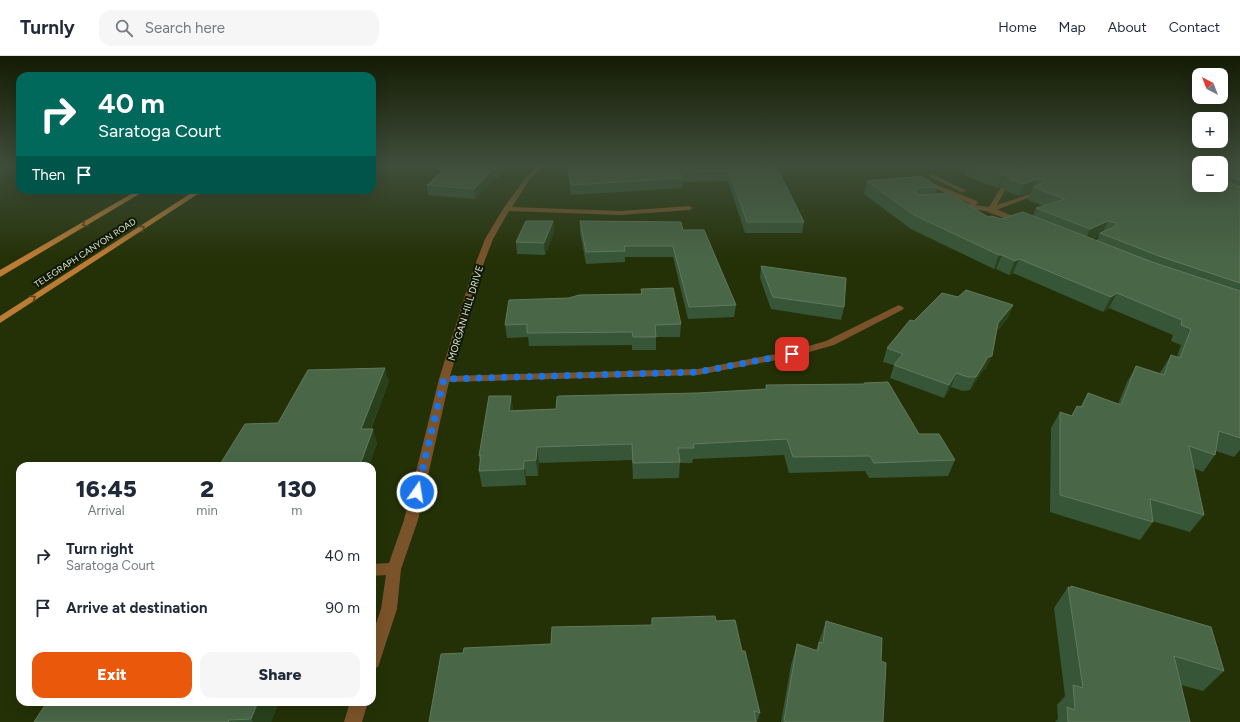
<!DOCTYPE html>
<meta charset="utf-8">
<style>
:root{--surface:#fff;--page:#f6f6f7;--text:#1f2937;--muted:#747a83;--line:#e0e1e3;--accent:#ea580c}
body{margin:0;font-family:Figtree,sans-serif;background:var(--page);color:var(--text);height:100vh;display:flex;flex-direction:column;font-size:15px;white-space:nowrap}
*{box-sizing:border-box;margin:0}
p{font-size:13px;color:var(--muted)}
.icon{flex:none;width:22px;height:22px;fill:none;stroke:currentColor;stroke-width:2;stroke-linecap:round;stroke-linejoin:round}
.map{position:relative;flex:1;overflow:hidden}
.panel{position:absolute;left:16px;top:406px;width:360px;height:244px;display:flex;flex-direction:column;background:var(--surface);border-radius:12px;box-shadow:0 4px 16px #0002}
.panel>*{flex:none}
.guide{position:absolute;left:16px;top:16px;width:360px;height:122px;border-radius:12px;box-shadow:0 4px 16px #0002;background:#00695c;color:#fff;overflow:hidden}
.needle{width:26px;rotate:318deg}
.controls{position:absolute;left:1192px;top:12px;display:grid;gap:8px}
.controls a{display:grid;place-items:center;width:36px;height:36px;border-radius:8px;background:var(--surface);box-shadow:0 4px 16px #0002;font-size:20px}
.pin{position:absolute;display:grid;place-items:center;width:34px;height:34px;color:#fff;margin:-17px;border-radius:8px;box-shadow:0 2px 6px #0006}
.me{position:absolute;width:44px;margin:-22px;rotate:13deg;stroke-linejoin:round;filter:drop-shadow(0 0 3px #0008)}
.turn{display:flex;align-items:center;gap:14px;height:84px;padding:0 16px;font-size:18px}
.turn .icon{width:52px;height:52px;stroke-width:2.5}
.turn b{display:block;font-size:28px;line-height:34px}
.then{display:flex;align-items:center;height:38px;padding:0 16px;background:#0003;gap:8px;font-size:15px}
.eta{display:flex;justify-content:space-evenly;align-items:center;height:68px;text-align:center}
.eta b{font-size:24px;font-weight:800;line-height:28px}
.button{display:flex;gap:8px;margin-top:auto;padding:8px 16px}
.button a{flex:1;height:46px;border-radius:12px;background:var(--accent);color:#fff;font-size:16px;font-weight:800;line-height:46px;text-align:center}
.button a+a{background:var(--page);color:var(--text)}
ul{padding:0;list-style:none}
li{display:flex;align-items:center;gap:12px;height:52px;padding:0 16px}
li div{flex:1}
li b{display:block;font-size:15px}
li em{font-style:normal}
header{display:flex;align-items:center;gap:24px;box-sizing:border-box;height:56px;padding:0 20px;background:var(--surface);border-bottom:1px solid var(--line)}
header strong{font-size:19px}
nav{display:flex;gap:22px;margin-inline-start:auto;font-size:14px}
.search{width:280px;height:36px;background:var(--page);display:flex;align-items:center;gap:10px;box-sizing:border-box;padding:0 14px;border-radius:12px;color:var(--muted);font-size:15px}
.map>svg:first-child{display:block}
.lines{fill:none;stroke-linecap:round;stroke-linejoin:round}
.service{fill:#7b532a;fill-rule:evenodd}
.minor{fill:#7b532a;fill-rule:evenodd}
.primary{fill:#bd7c36;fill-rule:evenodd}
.wall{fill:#375637;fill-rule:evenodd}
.shaded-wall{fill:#28411c}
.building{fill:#496647;stroke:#607a5c}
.oneway{stroke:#5e441c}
.route{stroke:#1a73e8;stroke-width:7;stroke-dasharray:0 12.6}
.labels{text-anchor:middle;stroke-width:4;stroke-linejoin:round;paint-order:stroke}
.far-street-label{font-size:9px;fill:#dee8d0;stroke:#111706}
.street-label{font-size:10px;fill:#dee8d0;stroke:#111706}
</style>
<header>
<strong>Turnly</strong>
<div class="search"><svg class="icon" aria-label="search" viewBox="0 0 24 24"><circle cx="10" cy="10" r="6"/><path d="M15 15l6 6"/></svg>Search here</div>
<nav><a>Home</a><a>Map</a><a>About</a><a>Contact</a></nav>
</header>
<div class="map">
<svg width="1240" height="666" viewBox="0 0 1240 666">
<rect width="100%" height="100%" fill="#243106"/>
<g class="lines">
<g class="service">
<polygon points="930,119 934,119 967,135 962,136 930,121"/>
<polygon points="923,125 927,125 977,145 978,147 975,149 989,151 1001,131 1006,132 997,149 1033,137 1038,138 991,156 954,150 953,148 957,146 971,148 923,127"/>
<polygon points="899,249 904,252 902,254 834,289 792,301 787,298 788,296 826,285"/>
</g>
<g class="minor">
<polygon points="537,110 544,110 530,123 512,151 620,155 689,150 693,152 689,154 620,159 509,155 493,183 480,217 450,320 698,313 792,295 797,298 792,301 698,319 449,326 418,464 401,513 397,553 380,605 378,611 372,613 372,580 381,553 386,519 372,520 372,508 389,507 404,464 439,323 472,217 485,183 503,153 526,121"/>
<polygon points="988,152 994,152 1026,166 1019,168 988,156"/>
<polygon points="350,646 368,646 362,666 344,666"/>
</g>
<g class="primary">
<polygon points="138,134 146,134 0,221 0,214"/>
<polygon points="196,134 204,134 0,267 0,260"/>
</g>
</g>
<g class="wall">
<polygon points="440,110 508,110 498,122 495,122 475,143 428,139 427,129 440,117 439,111"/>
<polygon points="567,110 776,110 804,166 802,177 745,177 728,125 683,126 682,132 571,139"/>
<path d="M965,110H1199V129H1221V110H1240V394L1234,401L1216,395L1215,399L1203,416L1194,412L1204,459L1190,476L1152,465L1153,466L1140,484L1050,456L1051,372L1060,356L1071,360L1077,350L1080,351L1088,337L1118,348L1127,326L1136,310L1160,317L1161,315L1171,299L1177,301L1181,289L1171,285L1173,279L1109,252L1103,256L1013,217L1009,219L996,213H994L911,173L864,138L867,125L938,131L936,138L988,161L1001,163L1033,160L1036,152L1044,150L1028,144L1031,136L1019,140L1006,135V131L1000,130L998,132L965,120ZM1099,180L1096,185L1092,183Z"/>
<polygon points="553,165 554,176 545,199 517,198 516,186"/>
<polygon points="580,165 683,174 736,249 734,261 688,263 673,201 625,201 625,206 586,208 580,176"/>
<polygon points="761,210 844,251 841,264 771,253 760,222"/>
<polygon points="641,233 681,268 680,281 656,281 656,294 632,294 632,289 529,290 528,281 507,282 505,269 569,242 641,238"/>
<polygon points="958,241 1013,249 1008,262 996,276 986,313 983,314 970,334 963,335 951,331 944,342 890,322 894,309 883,306 887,292 914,265"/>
<polygon points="389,325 371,373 377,387 369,410 219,410 278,367"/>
<polygon points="864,327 919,378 955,404 948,420 869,422 865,415 789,417 784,399 693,403 692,407 680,407 679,422 633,423 632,404 539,407 538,420 526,420 526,429 482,431 479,415 480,408 479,400 511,340 513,354 556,353 698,337 765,334 766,329 863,328"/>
<polygon points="1071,530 1224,615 1203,635 1181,629 1190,666 1055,666 1058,663 1057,649 1065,640 1054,552 1068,531 1070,531"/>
<polygon points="652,562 716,565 742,595 760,657 757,666 429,666 463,597 551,588 651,569"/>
<polygon points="826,565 881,605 883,666 781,666 791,609 797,588 816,594"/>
<polygon points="279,646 271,666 34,666"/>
</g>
<g class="shaded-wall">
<polygon points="498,110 508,110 498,122 496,112"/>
<polygon points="494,112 495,122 475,143 474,133"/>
<polygon points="1005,118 1000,130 998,132 1003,120"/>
<polygon points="1037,123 1034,132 1033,131 1031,136 1019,140 1024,128"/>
<polygon points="553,165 554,176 545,199 544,187"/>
<polygon points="1108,165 1102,178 1100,177 1099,180 1084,186 1090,173"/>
<polygon points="999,199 1002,199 996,213 994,213"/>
<polygon points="1019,203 1013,217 1009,219 1015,205"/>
<polygon points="1117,237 1109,252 1103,256 1111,241"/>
<polygon points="1013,249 1008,262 992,280 998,267"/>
<polygon points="992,300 986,313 983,314 970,334 976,321 988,301"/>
<polygon points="385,312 389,325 365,387 361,373"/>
<polygon points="956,317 951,331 944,342 949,329"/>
<polygon points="511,340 513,355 509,355"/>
<polygon points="373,373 377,387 369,410 360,410 360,409"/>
<polygon points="537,391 539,407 538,420 536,404"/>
<polygon points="524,405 526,420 526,429 524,413"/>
<polygon points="258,646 279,646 271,666 253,666 251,663"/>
</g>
<g class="building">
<polygon points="440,110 498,110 496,112 494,112 474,133 427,129 446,112 439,111"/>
<polygon points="568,110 776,110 804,166 747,166 729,115 681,116 683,122 571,129"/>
<polygon points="975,110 1184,110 1199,116 1199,129 1221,129 1221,124 1240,131 1240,227 1159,200 1100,177 1116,170 1116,167 1108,165 1090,173 1036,152 1065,143 1033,131 1043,127 1043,124 1037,123 1024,128 1010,123 1011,118 1005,118 1003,120"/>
<polygon points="1221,110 1240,110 1240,124 1221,117"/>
<polygon points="921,120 938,131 917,132 915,136 920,139 949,137 988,161 992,160 1001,163 1023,156 1152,206 1240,235 1240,382 1219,375 1215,399 1189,390 1204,459 1150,443 1153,466 1060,439 1060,356 1072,360 1077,350 1082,351 1088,337 1121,349 1136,310 1164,319 1171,299 1180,302 1191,273 1181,269 1182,264 1117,237 1111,241 1019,203 1015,205 1002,199 999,199 914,159 867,125"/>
<polygon points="526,165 553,165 544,187 516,186"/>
<polygon points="580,165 681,166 683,174 704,174 736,249 689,251 673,190 624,190 625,195 586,196"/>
<polygon points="761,210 846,222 844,251 773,241"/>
<polygon points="673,232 681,268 655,269 656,281 633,281 632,276 527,277 527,268 505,269 509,244 569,242 579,239 642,238 641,233"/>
<polygon points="966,234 1013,249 998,267 992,300 988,301 976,321 968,321 956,317 949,329 894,309 903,298 887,292 910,264 914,265 942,237 958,241"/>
<polygon points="385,312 361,373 373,373 360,409 341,409 340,410 219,410 245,368 278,367 308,314"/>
<polygon points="888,326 919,378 939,378 955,404 874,407 870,400 793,401 787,383 693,388 694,392 678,392 680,406 633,407 632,388 537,391 536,404 524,405 524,413 479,415 481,399 479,400 489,340 511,340 509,355 556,353 557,341 559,340 698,337 767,333 766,329 865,328 864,327"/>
<polygon points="1071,530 1211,571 1224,615 1174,600 1190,666 1068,666 1067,651 1075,654 1073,629 1083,632 1068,531 1071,532"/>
<polygon points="715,560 716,565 735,564 742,595 745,595 760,657 754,655 756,666 429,666 441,598 463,597 464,592 551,588 552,571 652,569 652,562"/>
<polygon points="826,565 882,582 881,605 886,607 883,666 787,666 784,665 797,588 818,595 819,586 823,587"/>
<polygon points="47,646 258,646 251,663 229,664 228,666 34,666"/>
</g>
<defs><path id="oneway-chevron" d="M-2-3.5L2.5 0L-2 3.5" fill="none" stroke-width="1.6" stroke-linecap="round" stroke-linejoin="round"/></defs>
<g class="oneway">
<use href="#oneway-chevron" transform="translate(85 168) rotate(149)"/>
<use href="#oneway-chevron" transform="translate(142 172) rotate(-33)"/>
<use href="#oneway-chevron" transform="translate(33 242) rotate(-33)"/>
</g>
<linearGradient id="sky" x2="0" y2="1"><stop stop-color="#141b03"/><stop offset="0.54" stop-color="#3f4e3b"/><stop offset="1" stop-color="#3f4e3b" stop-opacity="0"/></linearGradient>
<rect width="1240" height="203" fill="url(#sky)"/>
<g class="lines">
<polyline class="route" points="417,436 444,323 698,316 792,298"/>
</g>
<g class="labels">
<g class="far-street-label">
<text transform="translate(85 197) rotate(-33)" y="3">TELEGRAPH CANYON ROAD</text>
</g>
<g class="street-label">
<text transform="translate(465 257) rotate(-73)" y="4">MORGAN HILL DRIVE</text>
</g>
</g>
</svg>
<div class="controls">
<a><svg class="needle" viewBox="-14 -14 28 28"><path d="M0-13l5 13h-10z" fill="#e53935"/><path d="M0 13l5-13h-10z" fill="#747a83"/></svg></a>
<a>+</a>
<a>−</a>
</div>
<div class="pin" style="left:792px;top:298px;background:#d93025"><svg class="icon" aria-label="arrive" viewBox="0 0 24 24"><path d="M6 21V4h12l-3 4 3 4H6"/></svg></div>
<svg class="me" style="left:417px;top:436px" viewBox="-20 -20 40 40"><circle r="17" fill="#1a73e8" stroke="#fff" stroke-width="3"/><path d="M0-11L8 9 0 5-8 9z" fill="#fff"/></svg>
<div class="guide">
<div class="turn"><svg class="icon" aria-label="right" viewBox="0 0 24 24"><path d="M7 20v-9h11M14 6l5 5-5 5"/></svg><div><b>40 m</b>Saratoga Court</div></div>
<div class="then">Then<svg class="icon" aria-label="arrive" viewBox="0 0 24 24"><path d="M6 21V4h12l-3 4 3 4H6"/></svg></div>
</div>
<section class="panel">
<div class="eta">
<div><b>16:45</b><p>Arrival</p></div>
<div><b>2</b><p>min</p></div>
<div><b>130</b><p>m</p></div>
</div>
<ul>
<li><svg class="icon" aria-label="right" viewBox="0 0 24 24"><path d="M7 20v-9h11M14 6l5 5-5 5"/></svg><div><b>Turn right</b><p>Saratoga Court</p></div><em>40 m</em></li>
<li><svg class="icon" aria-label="arrive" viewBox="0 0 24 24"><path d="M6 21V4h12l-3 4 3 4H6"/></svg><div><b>Arrive at destination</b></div><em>90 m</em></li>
</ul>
<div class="button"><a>Exit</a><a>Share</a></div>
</section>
</div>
